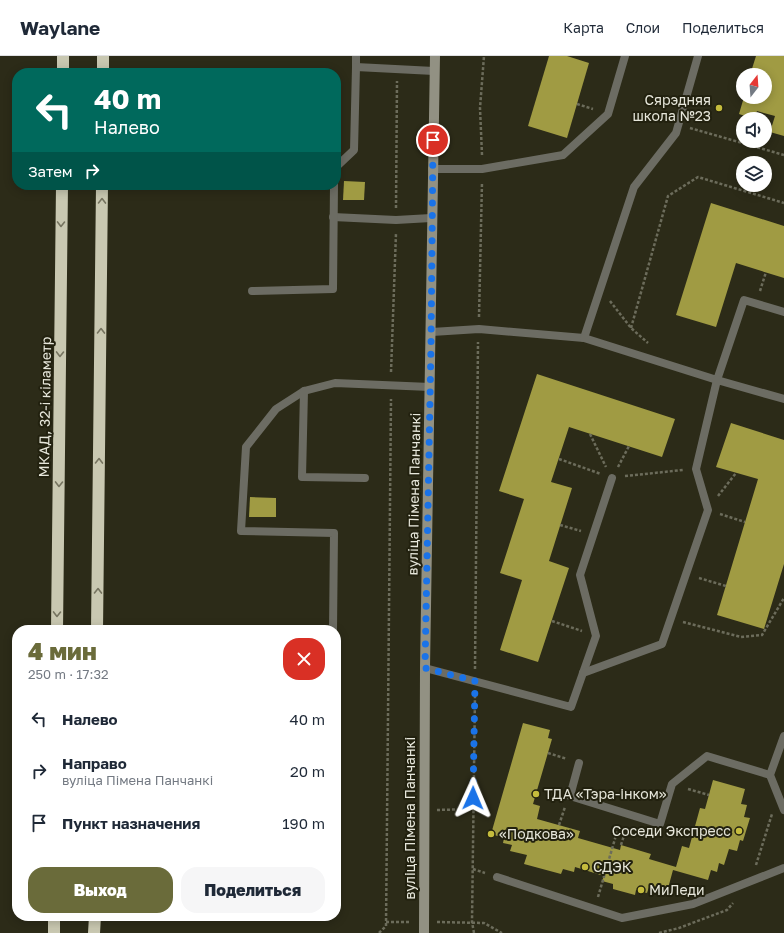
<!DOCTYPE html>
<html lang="ru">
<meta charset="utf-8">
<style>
:root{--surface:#fff;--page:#f6f6f7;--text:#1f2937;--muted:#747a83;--line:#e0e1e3;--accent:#6a6b3a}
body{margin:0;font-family:"Golos Text",sans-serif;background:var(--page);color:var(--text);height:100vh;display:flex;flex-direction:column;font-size:15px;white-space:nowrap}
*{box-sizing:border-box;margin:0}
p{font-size:13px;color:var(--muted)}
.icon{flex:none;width:22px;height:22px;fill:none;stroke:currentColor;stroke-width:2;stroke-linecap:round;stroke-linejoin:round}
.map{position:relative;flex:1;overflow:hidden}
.drawer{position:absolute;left:12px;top:569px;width:329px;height:296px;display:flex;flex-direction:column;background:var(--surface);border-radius:16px;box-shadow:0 2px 10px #0003}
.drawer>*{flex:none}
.top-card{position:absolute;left:12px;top:12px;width:329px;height:122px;border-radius:16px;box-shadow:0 2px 10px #0003;background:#00695c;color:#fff;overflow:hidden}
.needle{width:26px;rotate:17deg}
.controls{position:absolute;left:736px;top:12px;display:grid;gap:8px}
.controls a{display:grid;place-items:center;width:36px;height:36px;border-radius:50%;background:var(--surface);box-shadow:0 2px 10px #0003;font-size:20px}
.pin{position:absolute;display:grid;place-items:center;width:34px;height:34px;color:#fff;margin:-17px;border:2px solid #fff;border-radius:50%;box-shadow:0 1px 4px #0007}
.me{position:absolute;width:44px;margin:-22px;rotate:1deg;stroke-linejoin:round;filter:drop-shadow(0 0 3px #0008)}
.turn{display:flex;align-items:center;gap:14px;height:84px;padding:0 16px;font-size:18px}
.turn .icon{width:52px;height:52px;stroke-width:2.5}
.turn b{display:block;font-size:28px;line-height:34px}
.then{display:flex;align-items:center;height:38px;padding:0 16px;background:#0003;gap:8px;font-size:15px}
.round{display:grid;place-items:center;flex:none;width:42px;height:42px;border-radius:16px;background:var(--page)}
.headline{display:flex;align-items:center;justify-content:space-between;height:68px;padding:0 16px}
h1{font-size:24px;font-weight:800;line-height:30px;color:var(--accent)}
.button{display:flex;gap:8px;margin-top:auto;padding:8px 16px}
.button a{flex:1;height:46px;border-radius:16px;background:var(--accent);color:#fff;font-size:16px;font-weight:800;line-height:46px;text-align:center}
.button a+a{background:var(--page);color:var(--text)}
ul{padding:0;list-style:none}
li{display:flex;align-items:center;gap:12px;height:52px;padding:0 16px}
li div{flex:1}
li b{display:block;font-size:15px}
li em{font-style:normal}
header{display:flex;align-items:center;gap:24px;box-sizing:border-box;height:56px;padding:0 20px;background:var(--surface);border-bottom:1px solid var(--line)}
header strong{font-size:19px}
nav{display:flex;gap:22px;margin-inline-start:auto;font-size:14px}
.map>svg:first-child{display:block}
.building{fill:#a09b43}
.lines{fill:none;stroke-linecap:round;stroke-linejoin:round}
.path{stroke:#6c6c5b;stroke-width:2.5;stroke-dasharray:3 2;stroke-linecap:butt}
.lane{stroke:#6c6c63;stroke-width:8}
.secondary{stroke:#929183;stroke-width:10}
.highway{stroke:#c9c8b1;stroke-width:12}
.oneway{stroke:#767460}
.route{stroke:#1a73e8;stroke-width:7;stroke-dasharray:0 12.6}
.poi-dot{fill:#c5bc3d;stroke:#22210f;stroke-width:1.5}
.labels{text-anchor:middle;stroke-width:4;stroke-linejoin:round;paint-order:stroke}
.poi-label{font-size:14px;fill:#e7e7db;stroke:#22210f;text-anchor:start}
.street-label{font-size:14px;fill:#e7e7db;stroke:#22210f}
</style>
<header>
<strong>Waylane</strong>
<nav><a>Карта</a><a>Слои</a><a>Поделиться</a></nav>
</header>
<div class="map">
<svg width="784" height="877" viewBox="0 0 784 877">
<rect width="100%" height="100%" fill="#2c2b18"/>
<g class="building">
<polygon points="549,0 567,0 589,7 567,82 528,70"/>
<polygon points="756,0 784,0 784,80 770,76 775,60 757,55 754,63 739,58 744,41 765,41 765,19 750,19"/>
<polygon points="344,125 365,126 364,144 343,144"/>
<polygon points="711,147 784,170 784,222 736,207 716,271 676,259"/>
<polygon points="537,318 675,363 662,401 569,371 551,426 572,432 549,505 569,512 538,606 500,594 522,524 500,517 524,443 499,435"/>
<polygon points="731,367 784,384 784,508 764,573 717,559 758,423 716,411"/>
<polygon points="250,441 276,442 276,461 249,461"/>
<polygon points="523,667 550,674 548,682 552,683 533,748 540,750 537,763 580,775 578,782 620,794 621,789 651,798 649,803 676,811 682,790 689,792 700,752 705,753 713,724 745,733 741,748 747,749 744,761 750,762 743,785 740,784 737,795 729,793 724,809 719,807 717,816 711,814 708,824 673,814 667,836 649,831 647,837 636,834 635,839 613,833 613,828 602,825 604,820 575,811 574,816 563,813 561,818 524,808 527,799 510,795 512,789 503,787 504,782 491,778"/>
</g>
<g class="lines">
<g class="path">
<polyline points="577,48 593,53"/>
<polyline points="690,72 784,99"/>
<polyline points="482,99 480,52 484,0"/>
<polyline points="396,152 397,25"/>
<polyline points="760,235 766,216"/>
<polyline points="610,245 631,272 648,287"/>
<polyline points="479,261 482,126"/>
<polyline points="631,272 668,140 698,121 784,147"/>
<polyline points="391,316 396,177"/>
<polyline points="590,378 606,411"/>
<polyline points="559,403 601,418"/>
<polyline points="618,411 629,390"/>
<polyline points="625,420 683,414"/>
<polyline points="718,440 736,417"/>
<polyline points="720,458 745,466"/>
<polyline points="560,469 581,475"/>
<polyline points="699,522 726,530"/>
<polyline points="552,565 582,575"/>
<polyline points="683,566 741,581 762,579 784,542"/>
<polyline points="475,613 478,286"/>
<polyline points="548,697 567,703"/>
<polyline points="688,733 709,739"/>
<polyline points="437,754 473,753"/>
<polyline points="559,769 565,751"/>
<polyline points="621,789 627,770"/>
<polyline points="756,809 772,758"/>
<polyline points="473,813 485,817"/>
<polyline points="598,841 619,769"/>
<polyline points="386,866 410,866"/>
<polyline points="437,866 484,867 502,877"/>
<polyline points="379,877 386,870 391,343"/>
<polyline points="474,877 472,866 475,638"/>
<polyline points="659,877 679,872 727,854 733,847"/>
</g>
<g class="lane">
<polyline points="356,0 356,11"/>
<polyline points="336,111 354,94 356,11 434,15"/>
<polyline points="432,113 482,113 563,99 608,58 625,0"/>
<polyline points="333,161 396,164 431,162"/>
<polyline points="252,235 333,233 334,129"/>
<polyline points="432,276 479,273 584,282 634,131 676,77 698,0"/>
<polyline points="584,282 717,324 744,244 784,256"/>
<polyline points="304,335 276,353 246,391 241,475 334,477 333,574"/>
<polyline points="365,422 302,421 304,335 335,327 430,331"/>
<polyline points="425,612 571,651 596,580 580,519 612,422"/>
<polyline points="583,617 662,588 708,454 696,413 717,324 784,343"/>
<polyline points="784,680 770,719 784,754"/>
<polyline points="579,707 570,740 660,768 672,728 707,700 770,719"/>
<polyline points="497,821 622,862 693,848 784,812"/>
</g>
<polyline class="secondary" points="424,877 425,612 435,0"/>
<g class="highway">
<polyline points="63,17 63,0"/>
<polyline points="103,17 103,0"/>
<polyline points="57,574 62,129"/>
<polyline points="97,574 102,129"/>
<polyline points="54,877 54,860"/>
<polyline points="94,877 95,860"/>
</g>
</g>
<defs><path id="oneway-chevron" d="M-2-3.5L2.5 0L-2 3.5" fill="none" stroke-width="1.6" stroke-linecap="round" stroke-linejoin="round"/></defs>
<g class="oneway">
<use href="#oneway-chevron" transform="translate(102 145) rotate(-89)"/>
<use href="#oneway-chevron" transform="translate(61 168) rotate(91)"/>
<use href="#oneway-chevron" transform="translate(101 275) rotate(-89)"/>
<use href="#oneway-chevron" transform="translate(60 298) rotate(91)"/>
<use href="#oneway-chevron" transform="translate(99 405) rotate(-89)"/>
<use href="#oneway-chevron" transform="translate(59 428) rotate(91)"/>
<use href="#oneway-chevron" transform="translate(98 535) rotate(-89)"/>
<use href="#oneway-chevron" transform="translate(57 558) rotate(91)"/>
</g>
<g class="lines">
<polyline class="route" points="433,84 431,289 425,612 475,625 473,742"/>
</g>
<g class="poi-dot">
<circle cx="719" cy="52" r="4"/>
<circle cx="536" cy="738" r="4"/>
<circle cx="739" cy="775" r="4"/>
<circle cx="491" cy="778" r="4"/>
<circle cx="585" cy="811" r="4"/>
<circle cx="641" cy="834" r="4"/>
</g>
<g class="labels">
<g class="poi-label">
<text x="711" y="49" text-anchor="end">Сярэдняя<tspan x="711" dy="16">школа №23</tspan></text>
<text x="544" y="743">ТДА «Тэра-інком»</text>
<text x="731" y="780" text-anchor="end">Соседи Экспресс</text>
<text x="499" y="783">«Подкова»</text>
<text x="593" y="816">СДЭК</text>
<text x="649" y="839">МиЛеди</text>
</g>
<g class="street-label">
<text transform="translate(45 351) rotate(-89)" y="5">МКАД, 32-і кіламетр</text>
<text transform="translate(414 438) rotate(-89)" y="5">вуліца Пімена Панчанкі</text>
<text transform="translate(410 762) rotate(-90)" y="5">вуліца Пімена Панчанкі</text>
</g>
</g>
</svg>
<div class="controls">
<a><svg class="needle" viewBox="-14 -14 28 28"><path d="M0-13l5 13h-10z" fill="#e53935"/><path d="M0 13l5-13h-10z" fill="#747a83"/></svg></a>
<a><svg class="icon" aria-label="sound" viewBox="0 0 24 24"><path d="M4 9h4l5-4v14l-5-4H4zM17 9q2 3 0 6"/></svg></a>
<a><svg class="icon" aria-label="layers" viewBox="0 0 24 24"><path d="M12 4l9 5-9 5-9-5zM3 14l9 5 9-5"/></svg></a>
</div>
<div class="pin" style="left:433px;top:84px;background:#d93025"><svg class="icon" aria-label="arrive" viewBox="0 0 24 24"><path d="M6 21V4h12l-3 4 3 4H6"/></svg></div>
<svg class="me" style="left:473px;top:742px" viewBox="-20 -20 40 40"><path d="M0-17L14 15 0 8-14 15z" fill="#1a73e8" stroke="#fff" stroke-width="4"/></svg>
<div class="top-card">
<div class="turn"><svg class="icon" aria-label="left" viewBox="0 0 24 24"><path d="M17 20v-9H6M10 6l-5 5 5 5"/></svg><div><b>40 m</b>Налево</div></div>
<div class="then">Затем<svg class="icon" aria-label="right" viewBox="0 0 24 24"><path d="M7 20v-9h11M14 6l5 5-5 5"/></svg></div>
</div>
<section class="drawer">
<div class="headline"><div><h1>4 мин</h1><p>250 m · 17:32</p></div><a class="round" style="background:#d93025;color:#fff"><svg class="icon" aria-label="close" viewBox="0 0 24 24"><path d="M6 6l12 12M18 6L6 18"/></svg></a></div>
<ul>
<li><svg class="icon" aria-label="left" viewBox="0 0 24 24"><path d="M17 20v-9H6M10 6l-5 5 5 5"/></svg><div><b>Налево</b></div><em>40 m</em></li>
<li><svg class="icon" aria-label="right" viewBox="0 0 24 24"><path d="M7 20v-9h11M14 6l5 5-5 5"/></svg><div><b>Направо</b><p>вуліца Пімена Панчанкі</p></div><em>20 m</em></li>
<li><svg class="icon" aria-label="arrive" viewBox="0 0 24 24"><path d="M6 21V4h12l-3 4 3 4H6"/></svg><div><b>Пункт назначения</b></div><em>190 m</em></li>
</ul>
<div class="button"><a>Выход</a><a>Поделиться</a></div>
</section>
</div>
